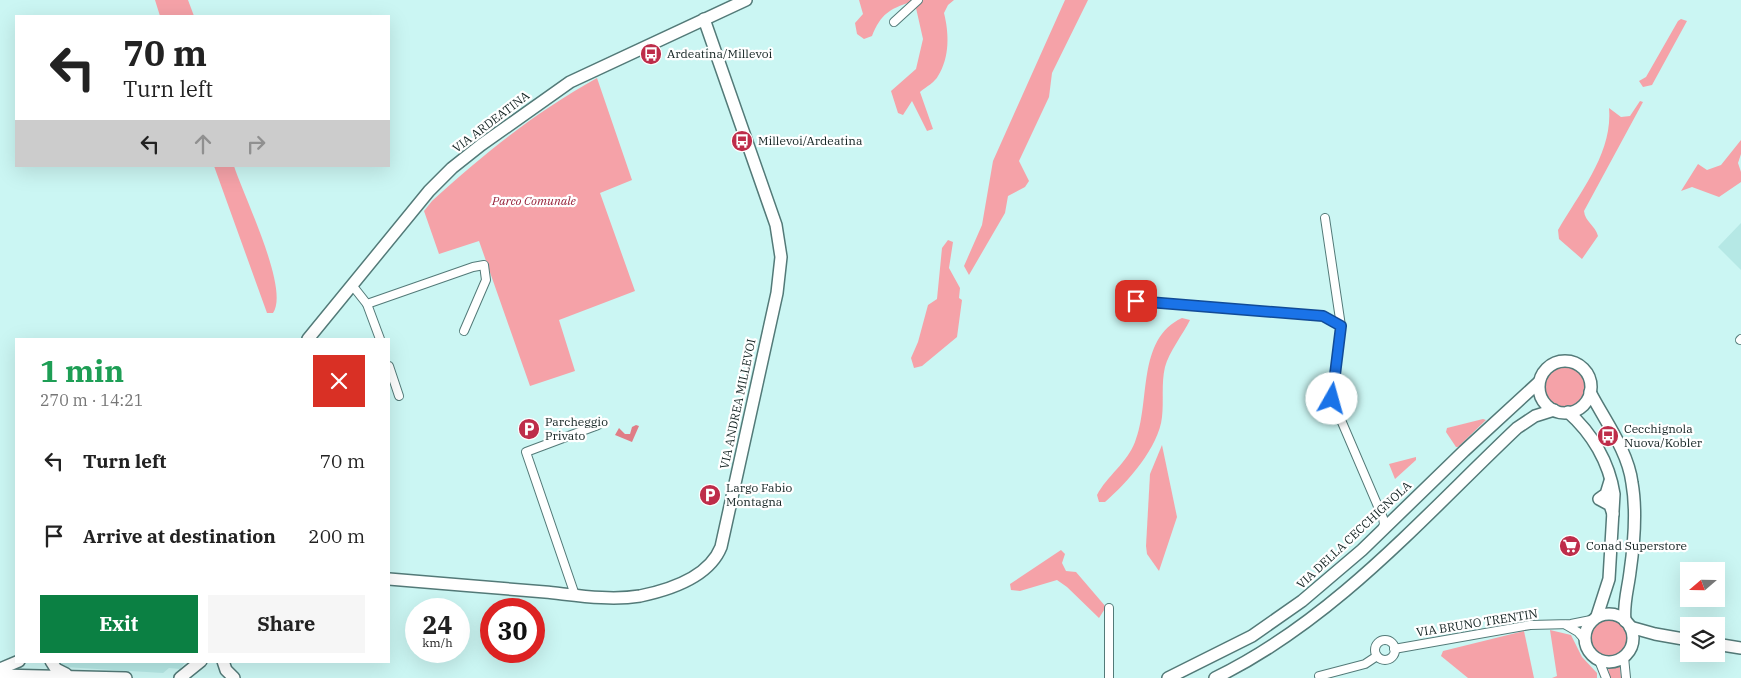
<!DOCTYPE html>
<meta charset="utf-8">
<style>
:root{--surface:#fff;--page:#f6f6f6;--text:#222;--muted:#767676;--accent:#0b8043}
body{margin:0;font-family:"IBM Plex Serif",serif;background:var(--page);color:var(--text);height:100vh;display:flex;flex-direction:column;font-size:19px;white-space:nowrap}
*{box-sizing:border-box;margin:0}
p{font-size:16px;color:var(--muted)}
.icon{flex:none;width:28px;height:28px;fill:none;stroke:currentColor;stroke-width:2;stroke-linecap:round;stroke-linejoin:round}
.map{position:relative;flex:1;overflow:hidden}
.details{position:absolute;left:15px;top:338px;width:375px;height:325px;display:flex;flex-direction:column;background:var(--surface);border-radius:0px;box-shadow:0 5px 20px #0002}
.details>*{flex:none}
.top-card{position:absolute;left:15px;top:15px;width:375px;height:152px;border-radius:0px;box-shadow:0 5px 20px #0002;background:#fff;color:var(--text);overflow:hidden}
.needle{width:32px;rotate:250deg}
.controls{position:absolute;left:1680px;top:562px;display:grid;gap:10px}
.controls a{display:grid;place-items:center;width:45px;height:45px;border-radius:0px;background:var(--surface);box-shadow:0 5px 20px #0002;font-size:25px}
.speed{position:absolute;left:405px;top:598px;display:flex;gap:10px;font-size:25px;font-weight:700;text-align:center}
.speed>*{display:grid;place-content:center;width:65px;height:65px;border-radius:50%;background:var(--surface);box-shadow:0 5px 20px #0002;line-height:1}
.speed small{font-size:12px;font-weight:400}
.speed .limit{border:8px solid #d22;background:#fff;color:#111}
.pin{position:absolute;display:grid;place-items:center;width:42px;height:42px;color:#fff;margin:-21px;border-radius:10px;box-shadow:0 2px 8px #0006}
.me{position:absolute;width:55px;margin:-28px;rotate:7deg;stroke-linejoin:round;filter:drop-shadow(0 0 4px #0008)}
.turn{display:flex;align-items:center;gap:18px;height:105px;padding:0 25px;font-size:22px}
.turn .icon{width:65px;height:65px;stroke-width:2.5}
.turn b{display:block;font-size:35px;line-height:42px}
.lanes{display:flex;align-items:center;height:48px;padding:0 25px;background:#0003;justify-content:center;gap:25px;direction:ltr}
.lanes .off{opacity:.35}
.round{display:grid;place-items:center;flex:none;width:52px;height:52px;border-radius:0px;background:var(--page)}
.summary{display:flex;align-items:center;justify-content:space-between;height:85px;padding:0 25px}
h1{font-size:30px;font-weight:800;line-height:38px;color:#1e9e55}
.cta{display:flex;gap:10px;margin-top:auto;padding:10px 25px}
.cta a{flex:1;height:58px;border-radius:0px;background:var(--accent);color:#fff;font-size:20px;font-weight:800;line-height:58px;text-align:center}
.cta a+a{background:var(--page);color:var(--text)}
ul{padding:0;list-style:none}
li{display:flex;align-items:center;gap:15px;height:75px;padding:0 25px}
li div{flex:1}
li b{display:block;font-size:19px}
li em{font-style:normal}
.map>svg:first-child{display:block}
.built{fill:#b5e8e5}
.green{fill:#f5a2a8}
.water{fill:#e07d86}
.lines{fill:none;stroke-linecap:round;stroke-linejoin:round}
.street-casing{stroke:#537a78;stroke-width:10}
.secondary-casing{stroke:#537a78;stroke-width:14}
.street{stroke:#fff;stroke-width:8}
.secondary{stroke:#fff;stroke-width:11}
.route-casing{stroke:#114b97;stroke-width:12}
.route{stroke:#1a73e8;stroke-width:9}
.labels{text-anchor:middle;stroke-width:4.5;stroke-linejoin:round;paint-order:stroke}
.poi-label{font-size:12px;fill:#122221;stroke:#fff;text-anchor:start}
.street-label{font-size:12px;fill:#122221;stroke:#fff}
.park-label{font-size:12px;font-style:italic;fill:#97223a;stroke:#fff}
</style>
<div class="map">
<svg width="1741" height="678" viewBox="0 0 1741 678">
<rect width="100%" height="100%" fill="#cbf6f3"/>
<g class="built">
<polygon points="1741,223 1741,270 1718,247"/>
<polygon points="57,661 186,661 180,669 169,668 163,673 64,667"/>
</g>
<g class="green">
<polygon points="155,0 188,0 194,16 160,16"/>
<path d="M859,0H954L948,5L944,13C949,33 950,57 938,76C935,82 926,87 920,92L933,129L927,131L912,101L903,115L898,113L891,91L916,69L923,39L916,8L911,2C889,9 881,14 872,36L864,39L857,34L855,23L863,14Z"/>
<polygon points="1065,0 1088,0 1052,73 1049,97 1019,161 1029,181 1025,187 1008,196 1005,213 969,275 964,266 982,225 993,161"/>
<polygon points="1681,19 1687,21 1652,85 1643,87 1639,81 1646,77 1678,21"/>
<path d="M597,78L632,180L600,193L635,291L559,320L575,371L530,386L479,241L439,254L424,211L432,201C486,152 533,114 597,78Z"/>
<path d="M1640,101L1643,102L1584,211C1585,222 1595,225 1598,236L1582,259L1559,239L1558,230C1580,192 1613,153 1609,108L1621,117L1630,116Z"/>
<polygon points="1741,140 1741,154 1738,163 1741,172 1741,182 1719,197 1692,187 1681,191 1698,164 1707,170 1721,165"/>
<path d="M214,166H234C243,195 290,289 273,313H267Z"/>
<polygon points="948,240 953,242 949,268 960,288 959,298 962,300 957,337 922,366 914,368 911,358 918,342 928,305 937,299 942,248"/>
<path d="M1182,318L1190,320C1183,334 1169,352 1165,367C1161,384 1164,401 1162,417C1159,447 1127,483 1105,502H1099L1097,495C1107,476 1127,463 1135,442C1151,403 1136,339 1182,318Z"/>
<circle cx="1565" cy="387" r="20"/>
<polygon points="1483,419 1486,420 1458,447 1456,447 1446,432 1447,428"/>
<polygon points="1162,445 1177,517 1159,571 1147,554 1146,546 1150,474"/>
<polygon points="1416,457 1416,460 1395,479 1389,464"/>
<polygon points="1061,550 1065,554 1062,563 1066,571 1076,572 1106,607 1099,618 1067,587 1057,580 1020,591 1011,590 1010,584"/>
<circle cx="1608" cy="638" r="19"/>
<polygon points="1550,630 1571,635 1582,657 1597,673 1597,678 1552,678 1557,676"/>
<polygon points="1524,631 1534,678 1468,678 1441,656 1443,651"/>
<polygon points="1620,667 1621,678 1610,678 1608,668"/>
</g>
<polygon class="water" points="636,425 639,426 632,442 615,435 619,428 625,434 630,434 632,427"/>
<g class="lines">
<g class="street-casing">
<g id="street">
<polyline points="894,22 918,0"/>
<polyline points="1325,218 1341,326 1332,399 1383,518 1384,524 1382,530"/>
<polyline points="352,285 367,304 380,339"/>
<polyline points="1136,301 1323,316 1341,326"/>
<polyline points="367,304 473,267 484,265 486,280 464,331"/>
<polyline points="1740,340 1741,339"/>
<polyline points="389,366 399,396"/>
<polyline points="575,595 526,452 598,425"/>
<polyline points="1566,625 1578,632 1585,640"/>
<circle cx="1385" cy="650" r="10"/>
<polyline points="1394,649 1530,625 1571,624 1591,620"/>
<polyline points="1624,657 1626,678"/>
<polyline points="1598,658 1606,678"/>
<polyline points="1319,676 1365,664 1377,656"/>
<polyline points="1109,678 1109,608"/>
</g>
</g>
<g class="secondary-casing">
<g id="secondary">
<polyline points="308,339 429,191 452,168 481,145 570,82 746,0"/>
<circle cx="1565" cy="387" r="26"/>
<path d="M1590,392C1605,421 1628,451 1632,483C1637,511 1634,544 1630,572C1628,589 1623,604 1625,621"/>
<path d="M1568,412C1592,433 1609,462 1614,494L1609,579L1597,616"/>
<polyline points="1610,481 1606,494 1599,499 1610,505 1613,514"/>
<path d="M389,579C441,583 493,588 545,592C575,595 609,601 640,596C669,590 709,577 721,547L777,293L781,257L776,225L704,19"/>
<circle cx="1609" cy="638" r="24"/>
<polyline points="1630,627 1655,634 1689,640"/>
<polyline points="1716,644 1741,648"/>
<polyline points="51,661 56,669 66,674"/>
<polyline points="223,661 226,670 234,678"/>
<polyline points="0,669 19,661"/>
<polyline points="0,675 126,678"/>
<polyline points="180,678 201,661"/>
<polyline points="1168,678 1252,636 1302,601 1362,550 1464,451 1538,383"/>
<path d="M1215,678C1334,620 1422,518 1517,428L1535,416L1554,410"/>
</g>
</g>
<use href="#street" class="street"/>
<use href="#secondary" class="secondary"/>
</g>
<g class="lines">
<g class="route-casing">
<polyline id="route" points="1136,301 1323,316 1341,326 1332,399"/>
</g>
<use href="#route" class="route"/>
</g>
<defs>
<g id="bus-disc" transform="scale(1.125)"><circle r="9.5" fill="#be2d4a" stroke="#fff"/><path d="M-5-6H5V4H4V6H2V4H-2V6H-4V4H-5ZM-3.5-4V0h7V-4ZM-3.5 1.2v1.5H-2V1.2ZM2 1.2v1.5H3.5V1.2Z" fill="#fff"/></g>
<g id="parking-disc" transform="scale(1.125)"><circle r="9.5" fill="#be2d4a" stroke="#fff"/><path d="M-3.5-5.5H1a3.5 3.5 0 0 1 0 7H-1V5.5H-3.5ZM-1-3.4V-.6H.8a1.4 1.4 0 0 0 0-2.8Z" fill="#fff"/></g>
<g id="supermarket-disc" transform="scale(1.125)"><circle r="9.5" fill="#be2d4a" stroke="#fff"/><path d="M-6-5.5h2.5l.6 2H6L4.5 2H-2.5L-4.4-4H-6ZM-1.5 3.2a1.3 1.3 0 1 0 .1 0ZM3 3.2a1.3 1.3 0 1 0 .1 0Z" fill="#fff"/></g>
</defs>
<g fill-rule="evenodd">
<use href="#bus-disc" x="651" y="54"/>
<use href="#bus-disc" x="742" y="141"/>
<use href="#parking-disc" x="529" y="429"/>
<use href="#bus-disc" x="1608" y="436"/>
<use href="#parking-disc" x="710" y="495"/>
<use href="#supermarket-disc" x="1570" y="546"/>
</g>
<g class="labels">
<g class="poi-label">
<text x="667" y="58">Ardeatina/Millevoi</text>
<text x="758" y="145">Millevoi/Ardeatina</text>
<text x="545" y="426">Parcheggio<tspan x="545" dy="14">Privato</tspan></text>
<text x="1624" y="433">Cecchignola<tspan x="1624" dy="14">Nuova/Kobler</tspan></text>
<text x="726" y="492">Largo Fabio<tspan x="726" dy="14">Montagna</tspan></text>
<text x="1586" y="550">Conad Superstore</text>
</g>
<g class="street-label">
<text transform="translate(491 122) rotate(-37)" y="4">VIA ARDEATINA</text>
<text transform="translate(738 404) rotate(-78)" y="4">VIA ANDREA MILLEVOI</text>
<text transform="translate(1354 535) rotate(-43)" y="4">VIA DELLA CECCHIGNOLA</text>
<text transform="translate(1477 623) rotate(-9)" y="4">VIA BRUNO TRENTIN</text>
</g>
<g class="park-label">
<text x="534" y="205">Parco Comunale</text>
</g>
</g>
</svg>
<div class="controls">
<a><svg class="needle" viewBox="-14 -14 28 28"><path d="M0-13l5 13h-10z" fill="#e53935"/><path d="M0 13l5-13h-10z" fill="#767676"/></svg></a>
<a><svg class="icon" aria-label="layers" viewBox="0 0 24 24"><path d="M12 4l9 5-9 5-9-5zM3 14l9 5 9-5"/></svg></a>
</div>
<div class="speed"><div>24<small>km/h</small></div><div class="limit">30</div></div>
<div class="pin" style="left:1136px;top:301px;background:#d93025"><svg class="icon" aria-label="arrive" viewBox="0 0 24 24"><path d="M6 21V4h12l-3 4 3 4H6"/></svg></div>
<svg class="me" style="left:1332px;top:399px" viewBox="-20 -20 40 40"><circle r="19" fill="#fff"/><path d="M0-13L10 11 0 6-10 11z" fill="#1a73e8"/></svg>
<div class="top-card">
<div class="turn"><svg class="icon" aria-label="left" viewBox="0 0 24 24"><path d="M17 20v-9H6M10 6l-5 5 5 5"/></svg><div><b>70 m</b>Turn left</div></div>
<div class="lanes"><svg class="icon" aria-label="left" viewBox="0 0 24 24"><path d="M17 20v-9H6M10 6l-5 5 5 5"/></svg><svg class="icon off" aria-label="ahead" viewBox="0 0 24 24"><path d="M12 20V5M6 11l6-6 6 6"/></svg><svg class="icon off" aria-label="right" viewBox="0 0 24 24"><path d="M7 20v-9h11M14 6l5 5-5 5"/></svg></div>
</div>
<section class="details">
<div class="summary"><div><h1>1 min</h1><p>270 m · 14:21</p></div><a class="round" style="background:#d93025;color:#fff"><svg class="icon" aria-label="close" viewBox="0 0 24 24"><path d="M6 6l12 12M18 6L6 18"/></svg></a></div>
<ul>
<li><svg class="icon" aria-label="left" viewBox="0 0 24 24"><path d="M17 20v-9H6M10 6l-5 5 5 5"/></svg><div><b>Turn left</b></div><em>70 m</em></li>
<li><svg class="icon" aria-label="arrive" viewBox="0 0 24 24"><path d="M6 21V4h12l-3 4 3 4H6"/></svg><div><b>Arrive at destination</b></div><em>200 m</em></li>
</ul>
<div class="cta"><a>Exit</a><a>Share</a></div>
</section>
</div>
